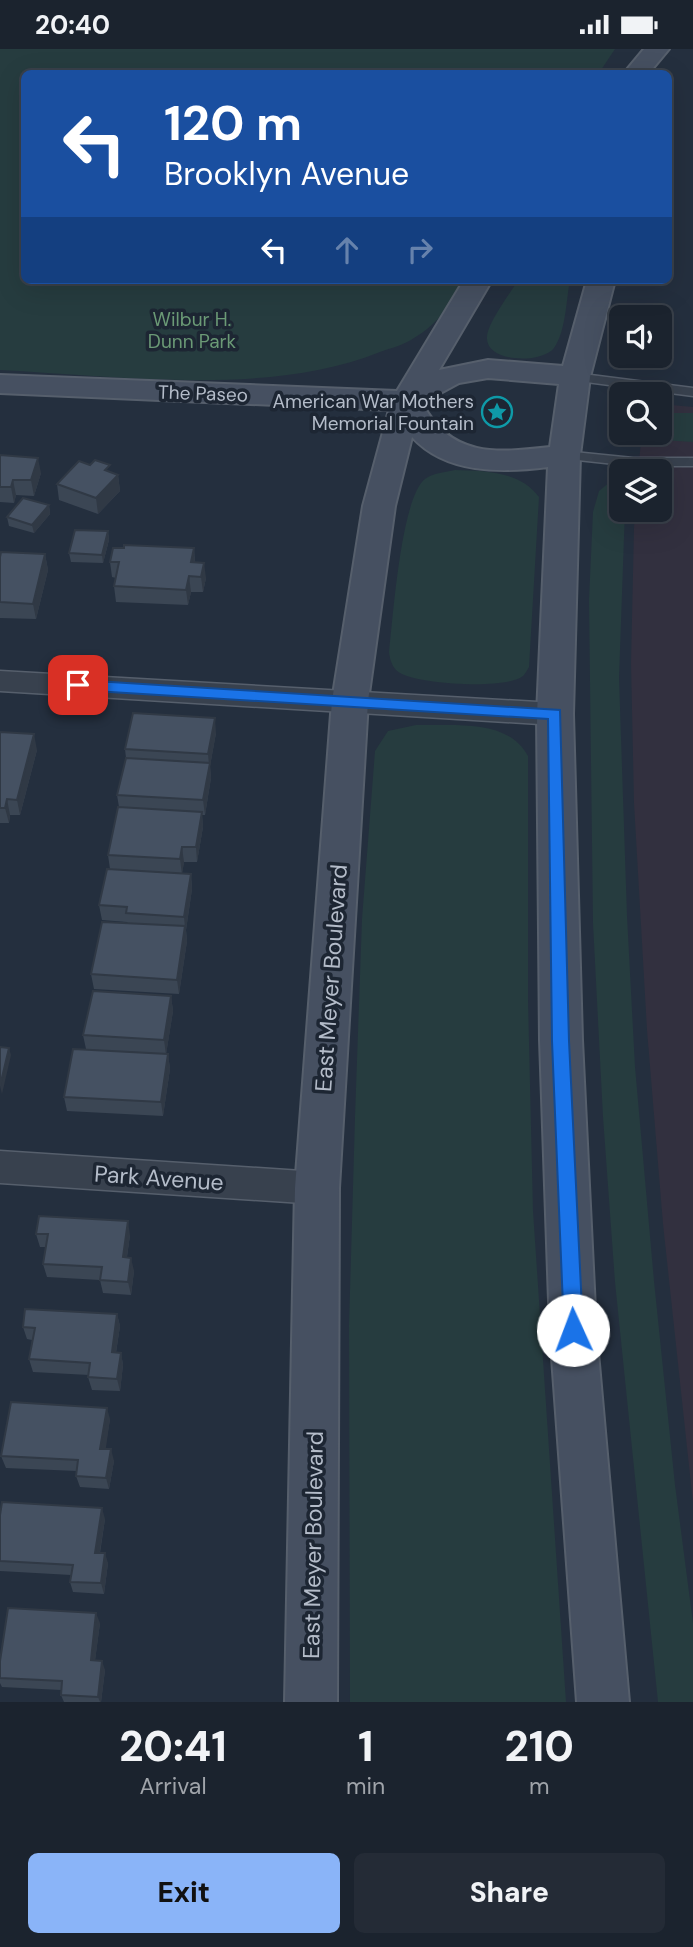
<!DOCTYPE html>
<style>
:root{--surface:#1b232e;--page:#242b36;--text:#f1f3f6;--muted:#a0a4aa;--line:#39404a;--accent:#8ab4f8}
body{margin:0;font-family:"DM Sans",sans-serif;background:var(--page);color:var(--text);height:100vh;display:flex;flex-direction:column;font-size:26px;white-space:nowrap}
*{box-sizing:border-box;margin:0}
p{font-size:23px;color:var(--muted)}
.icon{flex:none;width:38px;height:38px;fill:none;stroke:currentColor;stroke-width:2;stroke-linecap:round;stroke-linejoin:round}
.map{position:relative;height:1653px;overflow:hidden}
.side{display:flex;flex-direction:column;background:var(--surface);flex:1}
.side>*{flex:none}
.guide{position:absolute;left:21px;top:21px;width:651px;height:214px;border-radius:10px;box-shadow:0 7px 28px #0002,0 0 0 2px var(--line);background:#1a4fa0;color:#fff;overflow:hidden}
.fabs{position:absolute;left:609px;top:256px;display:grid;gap:14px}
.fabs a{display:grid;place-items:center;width:63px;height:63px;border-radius:10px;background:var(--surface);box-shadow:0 7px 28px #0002,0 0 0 2px var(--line);font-size:35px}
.pin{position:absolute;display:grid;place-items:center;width:60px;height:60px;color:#fff;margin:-30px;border-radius:14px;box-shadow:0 4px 10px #0006}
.me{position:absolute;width:77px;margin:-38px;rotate:358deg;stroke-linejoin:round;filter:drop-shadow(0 0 5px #0008)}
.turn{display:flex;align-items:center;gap:24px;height:147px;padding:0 28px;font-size:32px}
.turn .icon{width:91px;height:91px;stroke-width:2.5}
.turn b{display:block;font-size:49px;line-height:60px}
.lanes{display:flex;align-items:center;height:66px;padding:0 28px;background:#0003;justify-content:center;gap:35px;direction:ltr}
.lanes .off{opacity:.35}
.eta{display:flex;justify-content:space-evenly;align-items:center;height:119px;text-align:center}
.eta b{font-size:42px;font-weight:800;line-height:49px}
.action{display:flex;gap:14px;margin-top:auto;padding:14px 28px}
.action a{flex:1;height:80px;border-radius:10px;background:var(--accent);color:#111;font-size:28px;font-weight:800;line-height:80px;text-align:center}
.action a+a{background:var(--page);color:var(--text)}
.status{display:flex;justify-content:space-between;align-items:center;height:49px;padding:0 35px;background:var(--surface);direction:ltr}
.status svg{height:19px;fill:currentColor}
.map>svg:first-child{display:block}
.medical{fill:#32303f}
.green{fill:#263c3f}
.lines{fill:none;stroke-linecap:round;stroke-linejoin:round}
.service-casing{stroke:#565f6c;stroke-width:3}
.minor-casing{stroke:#565f6c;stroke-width:3}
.secondary-casing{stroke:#565f6c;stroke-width:4}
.service{fill:#38414e;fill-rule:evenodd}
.minor{fill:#38414e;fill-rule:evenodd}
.secondary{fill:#465061;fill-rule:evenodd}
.wall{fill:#3b4654}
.shaded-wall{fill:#303945}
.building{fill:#455162;stroke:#303945;stroke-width:2}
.route{fill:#1a73e8;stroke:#114b97;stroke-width:2}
.labels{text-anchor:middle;stroke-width:7;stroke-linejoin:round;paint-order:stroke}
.far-park-label{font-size:19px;fill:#6b9a76;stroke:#1d2633}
.far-street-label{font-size:19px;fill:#b4bcc9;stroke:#1d2633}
.far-poi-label{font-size:19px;fill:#b4bcc9;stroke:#1d2633;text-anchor:end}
.street-label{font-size:23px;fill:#b4bcc9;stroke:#1d2633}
</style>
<div class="status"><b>20:40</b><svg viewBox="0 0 49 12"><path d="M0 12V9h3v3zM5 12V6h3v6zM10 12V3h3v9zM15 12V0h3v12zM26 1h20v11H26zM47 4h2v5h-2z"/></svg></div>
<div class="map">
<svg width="693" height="1653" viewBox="0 0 693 1653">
<rect width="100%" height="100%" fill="#242f3e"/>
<polygon class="medical" points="660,355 693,358 693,1454 663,1175 647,981 634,754 631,614 634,479 635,460 660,460 660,422 638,422 642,383 660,383"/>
<g class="green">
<path d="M0,0H615L599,24H24V231H467C452,254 438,275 414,289C404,296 391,299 380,303C268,348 119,327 0,321Z"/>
<path d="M518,231H570C566,252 566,282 554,299C542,315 485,314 487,288C488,273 510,245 518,231Z"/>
<path d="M621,356V383H632V395L620,397C606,384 604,367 621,356Z"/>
<polygon points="668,364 693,364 693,393 661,391 662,368"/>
<path d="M455,421C485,422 520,422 539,448L529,618C527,621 525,625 523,627C506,641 421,635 402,625C393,621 390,612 389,603C393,569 401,449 425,430C433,424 446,423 455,421Z"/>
<polygon points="619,431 621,433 621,460 625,460 619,629 627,867 635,1018 654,1232 675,1436 693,1574 693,1653 658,1653 615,1233 603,1068 593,874 589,551 593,463 599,442 610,433"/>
<path d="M416,676C453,677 508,669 528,707V951L533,1162L566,1653H350L349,1277L355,1068L362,870L375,702L388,682Z"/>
</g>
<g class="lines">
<g class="service-casing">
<g id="service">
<polygon points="575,324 693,339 693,347 571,331 571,325"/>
<polygon points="564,402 633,409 693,409 693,417 633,417 559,409 558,406"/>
</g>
</g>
<g class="minor-casing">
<g id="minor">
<polygon points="0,622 555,654 565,658 570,665 565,672 555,676 0,642"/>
<polygon points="0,1102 317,1123 330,1128 335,1139 330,1150 317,1155 0,1134"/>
</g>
</g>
<g class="secondary-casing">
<g id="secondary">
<polygon points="644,0 669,0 649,24 624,24"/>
<path d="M464,231H492L439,321L488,311L563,317L587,231H615L590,328L580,406L573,665L582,991L596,1281L629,1653H577L550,1281L540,991L537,665L548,418C501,424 446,425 412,388L395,457L368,652L339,1139L337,1653H285L295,1139L332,652L363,457L389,361L0,344V326L397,342ZM488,329L559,335L550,398C496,404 451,409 422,354L459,334Z"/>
</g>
</g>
<use href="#service" class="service"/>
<use href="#minor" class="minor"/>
<use href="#secondary" class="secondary"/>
</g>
<g class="wall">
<polygon points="0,406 41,424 34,447 16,446 14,454 0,453"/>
<polygon points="90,416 118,426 120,442 98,465 59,451 57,435"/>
<polygon points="49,456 50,465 34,484 9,477 7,468"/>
<polygon points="108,482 109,491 103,514 71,513 69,504"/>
<polygon points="194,499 195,513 206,529 203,543 191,543 188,556 116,553 114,537 116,529 112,528 110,513"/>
<polygon points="45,505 48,521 36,570 0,569 0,508"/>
<polygon points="0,683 37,701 20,766 10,766 9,774 0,774"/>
<polygon points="216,684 210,717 211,729 205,766 202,766 203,778 197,813 184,813 182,824 191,825 192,840 186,881 187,892 179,945 94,940 91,925 128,874 127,873 102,871 99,856 110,820 108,806 119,758 117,746 126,709 125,700"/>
<polygon points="171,947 173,962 166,1005 168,1005 170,1020 163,1067 67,1062 64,1048 86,1000 83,986"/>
<polygon points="36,1185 130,1186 127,1208 134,1222 131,1246 103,1244 100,1231 47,1228 43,1215 46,1198 40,1198"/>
<polygon points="117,1265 120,1277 116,1304 121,1304 123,1316 120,1342 92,1341 88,1328 89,1326 33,1323 29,1310 32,1291 27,1290 23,1278"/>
<polygon points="110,1370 105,1400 114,1412 109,1440 80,1438 76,1427 77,1422 6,1419 1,1407"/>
<polygon points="0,1466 105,1470 100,1504 108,1514 104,1545 73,1543 70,1533 71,1526 0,1522"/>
<polygon points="100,1574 95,1611 105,1621 101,1653 64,1653 61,1646 61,1641 2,1638 0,1634 0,1612"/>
</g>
<g class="shaded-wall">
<polygon points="38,409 41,424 34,447 31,431"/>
<polygon points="118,426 120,442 98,465 96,449"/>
<polygon points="13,431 16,446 14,454 11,438"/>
<polygon points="49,456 50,465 34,484 32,476"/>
<polygon points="108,482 109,491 103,514 102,506"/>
<polygon points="194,499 195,515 192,529 191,513"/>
<polygon points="45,505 48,521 36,570 33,555"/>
<polygon points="204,514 206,529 203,543 201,528"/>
<polygon points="189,527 191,543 188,556 186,541"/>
<polygon points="215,669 216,684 210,717 211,729 205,766 203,751 209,716 208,705"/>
<polygon points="34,685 37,701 20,766 17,751"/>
<polygon points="7,750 10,766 9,774 5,759"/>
<polygon points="202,763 203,778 197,813 196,798"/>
<polygon points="182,798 184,813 182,826 180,810"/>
<polygon points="191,825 192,840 186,881 187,892 179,945 177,931 185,879 184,868"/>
<polygon points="171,947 173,962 166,1006 164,991"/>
<polygon points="9,999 11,1006 2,1045 0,1037"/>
<polygon points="168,1005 170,1020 163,1067 161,1053"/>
<polygon points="128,1172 130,1186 125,1221 123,1208"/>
<polygon points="131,1209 134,1222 131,1246 128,1233"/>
<polygon points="117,1265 120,1277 114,1316 112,1303"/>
<polygon points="121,1304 123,1316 120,1342 117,1330"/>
<polygon points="107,1359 110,1370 104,1412 100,1400"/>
<polygon points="111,1400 114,1412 109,1440 106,1429"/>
<polygon points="102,1459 105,1470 98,1514 95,1504"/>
<polygon points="105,1504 108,1514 104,1545 101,1534"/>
<polygon points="96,1564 100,1574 94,1620 91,1611"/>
<polygon points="102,1612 105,1621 101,1653 100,1653 98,1648"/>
</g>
<g class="building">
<polygon points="0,406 38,409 31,431 13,431 11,438 0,438"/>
<polygon points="95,411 110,416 105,421 118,426 96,449 57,435 79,412 90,416"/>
<polygon points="23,449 49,456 32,476 7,468"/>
<polygon points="75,481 108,482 102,506 69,504"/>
<polygon points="124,496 194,499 191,513 204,514 201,528 189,527 186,541 114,537 119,513 110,513 113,499 124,499"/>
<polygon points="1,503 45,505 33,555 0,553 0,508"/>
<polygon points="133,664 215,669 208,705 125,700"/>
<polygon points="0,683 34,685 17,751 7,750 5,759 0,759"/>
<polygon points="126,709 210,714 203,751 117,746"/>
<polygon points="118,758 202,763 196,798 182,798 180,810 108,806"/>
<polygon points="107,820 191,825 184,868 126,864 127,858 99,856"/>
<polygon points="102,873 185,877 177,931 91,925"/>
<polygon points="93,942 171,947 164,991 83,986"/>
<polygon points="0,998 9,999 0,1037"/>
<polygon points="73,1000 168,1005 161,1053 64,1048"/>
<polygon points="39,1167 128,1172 123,1208 131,1209 128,1233 100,1231 102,1218 43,1215 48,1185 36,1185"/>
<polygon points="25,1260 117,1265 112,1303 121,1304 117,1330 88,1328 90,1314 29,1310 35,1279 23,1278"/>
<polygon points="11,1353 107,1359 100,1400 111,1400 106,1429 76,1427 78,1411 1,1407"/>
<polygon points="2,1453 102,1459 95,1504 105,1504 101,1534 70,1533 73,1516 0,1512 0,1466"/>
<polygon points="8,1559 96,1564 91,1611 102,1612 98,1648 61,1646 62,1632 0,1629 0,1612"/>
</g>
<polygon class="route" points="78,631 560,661 569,992 583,1281 580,1287 573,1290 566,1287 564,1281 552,992 548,670 78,641 71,636"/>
<defs>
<g id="sight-ring" transform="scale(1.575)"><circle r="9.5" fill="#1d2633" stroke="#0f9aa8" stroke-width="1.5"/><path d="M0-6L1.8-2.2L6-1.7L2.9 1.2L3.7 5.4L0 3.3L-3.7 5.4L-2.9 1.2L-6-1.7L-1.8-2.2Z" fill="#0f9aa8"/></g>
</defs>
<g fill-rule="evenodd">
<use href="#sight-ring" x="497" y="363"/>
</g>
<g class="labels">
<g class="far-park-label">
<text x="192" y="277">Wilbur H.<tspan x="192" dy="22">Dunn Park</tspan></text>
</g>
<g class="far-street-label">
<text transform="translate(203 344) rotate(2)" y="7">The Paseo</text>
</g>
<g class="far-poi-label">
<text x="474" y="359">American War Mothers<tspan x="474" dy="22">Memorial Fountain</tspan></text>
</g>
<g class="street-label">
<text transform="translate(331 929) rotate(-86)" y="8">East Meyer Boulevard</text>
<text transform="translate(159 1129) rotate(4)" y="8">Park Avenue</text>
<text transform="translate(313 1496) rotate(-89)" y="8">East Meyer Boulevard</text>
</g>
</g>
</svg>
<div class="fabs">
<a><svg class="icon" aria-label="sound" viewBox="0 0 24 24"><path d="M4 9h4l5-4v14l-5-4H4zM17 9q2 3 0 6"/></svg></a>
<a><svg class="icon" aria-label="search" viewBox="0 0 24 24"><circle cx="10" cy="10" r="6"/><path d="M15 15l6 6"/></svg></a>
<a><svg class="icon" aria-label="layers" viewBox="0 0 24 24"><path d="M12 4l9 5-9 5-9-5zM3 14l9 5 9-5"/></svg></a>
</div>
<div class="pin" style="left:78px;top:636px;background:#d93025"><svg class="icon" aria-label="arrive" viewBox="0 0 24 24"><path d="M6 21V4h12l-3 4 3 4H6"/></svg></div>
<svg class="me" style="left:573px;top:1281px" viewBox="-20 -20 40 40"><circle r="19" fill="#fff"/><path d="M0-13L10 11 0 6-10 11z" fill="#1a73e8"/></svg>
<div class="guide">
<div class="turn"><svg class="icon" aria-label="left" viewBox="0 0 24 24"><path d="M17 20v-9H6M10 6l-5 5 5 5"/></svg><div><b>120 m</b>Brooklyn Avenue</div></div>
<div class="lanes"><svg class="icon" aria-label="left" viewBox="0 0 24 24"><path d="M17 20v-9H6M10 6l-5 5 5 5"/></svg><svg class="icon off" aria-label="ahead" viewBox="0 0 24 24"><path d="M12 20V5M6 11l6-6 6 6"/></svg><svg class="icon off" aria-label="right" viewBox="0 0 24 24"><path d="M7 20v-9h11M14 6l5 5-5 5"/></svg></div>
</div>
</div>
<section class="side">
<div class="eta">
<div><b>20:41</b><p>Arrival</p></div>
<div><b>1</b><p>min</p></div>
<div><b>210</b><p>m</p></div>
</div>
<div class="action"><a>Exit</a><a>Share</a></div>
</section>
